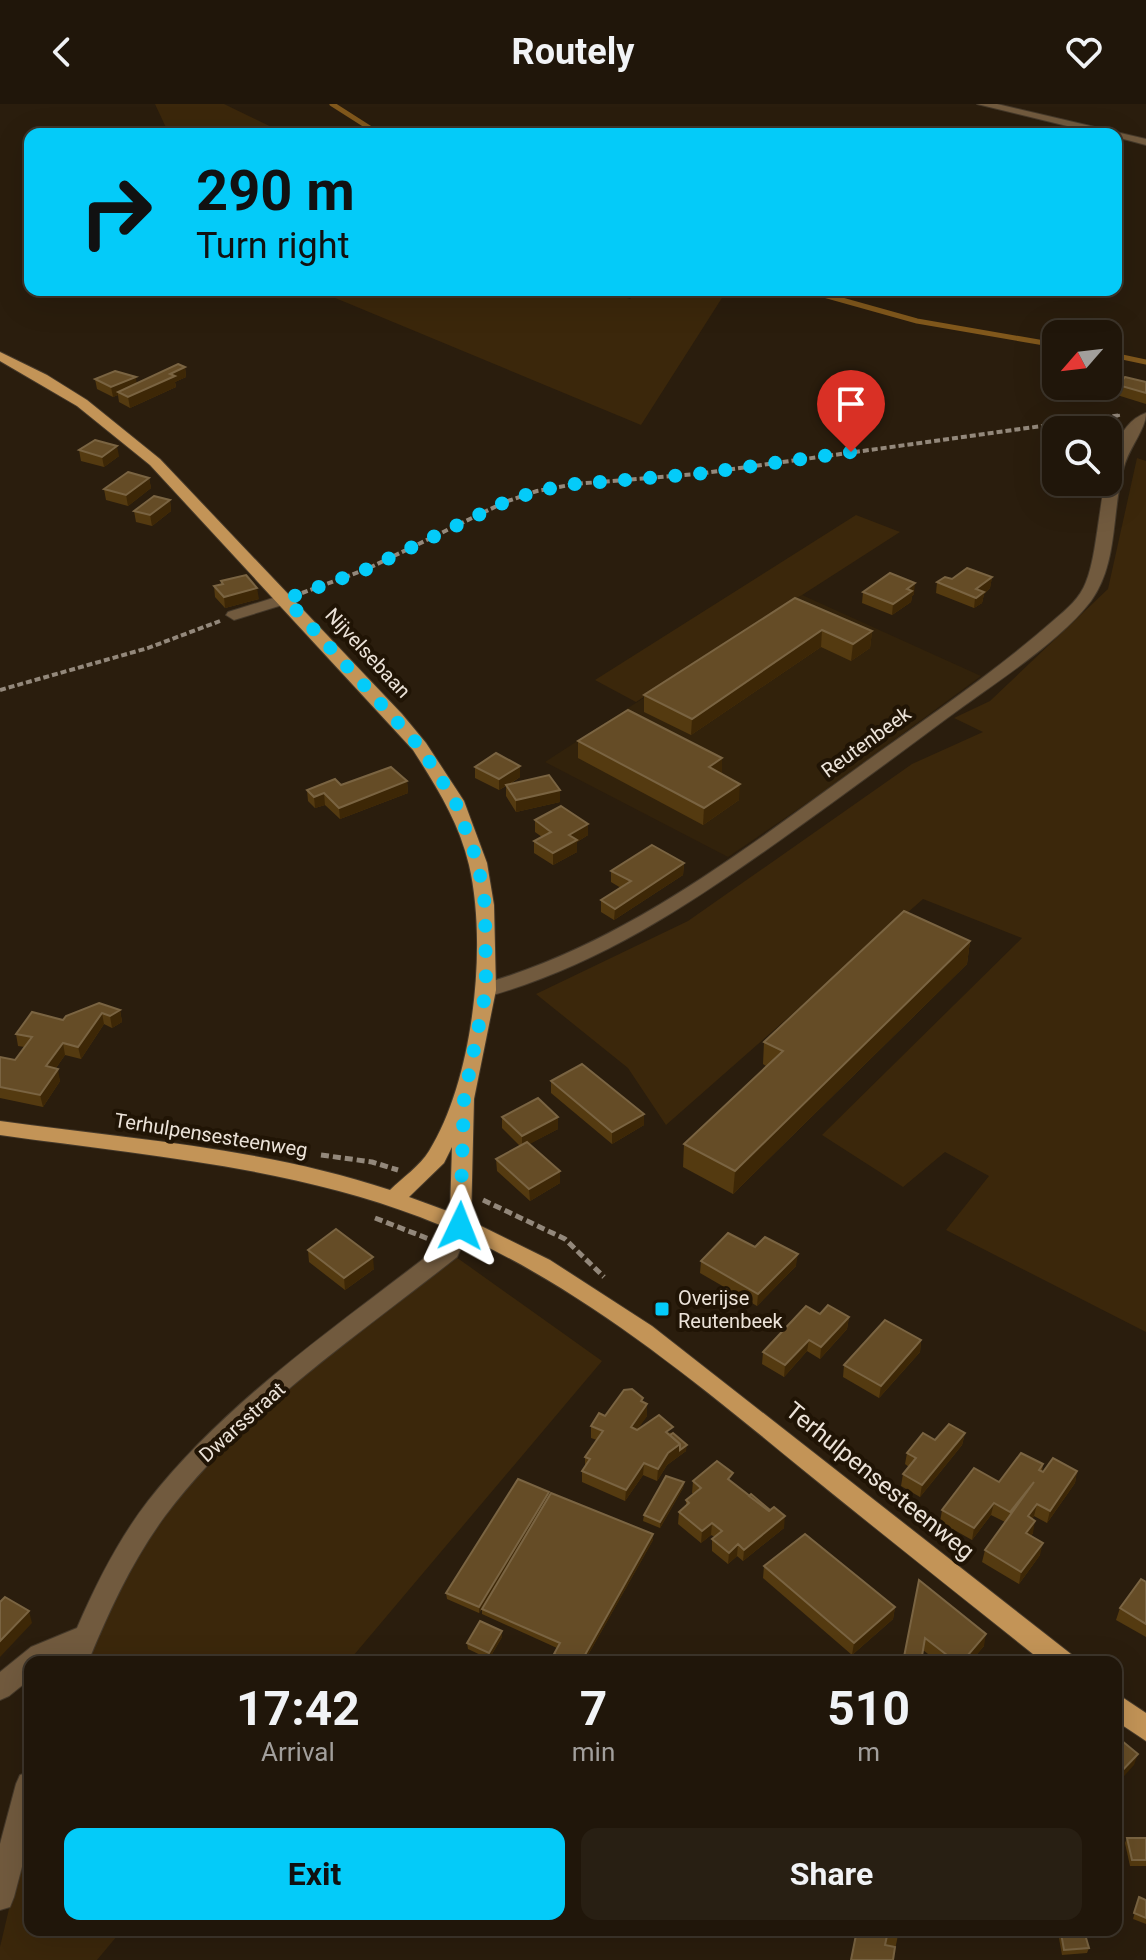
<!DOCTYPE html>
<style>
:root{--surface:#20160a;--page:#281f13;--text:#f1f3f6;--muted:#a29f9c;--line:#3d352b;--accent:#04cbf9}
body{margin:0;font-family:Roboto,sans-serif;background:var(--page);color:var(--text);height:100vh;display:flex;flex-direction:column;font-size:30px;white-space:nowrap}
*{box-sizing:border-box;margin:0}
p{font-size:26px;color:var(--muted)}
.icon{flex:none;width:44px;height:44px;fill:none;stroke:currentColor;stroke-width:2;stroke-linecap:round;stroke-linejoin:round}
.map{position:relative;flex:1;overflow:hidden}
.sheet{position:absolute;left:24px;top:1552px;width:1098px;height:280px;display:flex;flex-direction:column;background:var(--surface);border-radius:16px;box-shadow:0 8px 32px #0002,0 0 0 2px var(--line)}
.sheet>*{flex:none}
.hud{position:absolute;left:24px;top:24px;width:1098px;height:168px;border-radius:16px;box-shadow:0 8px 32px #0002,0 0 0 2px var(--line);background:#04cbf9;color:#111;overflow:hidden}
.needle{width:52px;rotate:242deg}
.fabs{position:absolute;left:1042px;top:216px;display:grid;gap:16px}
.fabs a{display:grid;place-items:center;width:80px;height:80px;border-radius:16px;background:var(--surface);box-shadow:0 8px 32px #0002,0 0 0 2px var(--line);font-size:40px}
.pin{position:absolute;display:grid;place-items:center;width:68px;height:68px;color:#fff;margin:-82px -34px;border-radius:50% 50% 50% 0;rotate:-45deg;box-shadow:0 0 8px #0007}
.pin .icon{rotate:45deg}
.me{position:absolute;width:88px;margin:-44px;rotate:2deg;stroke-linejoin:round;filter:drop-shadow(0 0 6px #0008)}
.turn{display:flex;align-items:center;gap:28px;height:168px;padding:0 40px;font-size:36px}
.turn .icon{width:104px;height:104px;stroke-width:2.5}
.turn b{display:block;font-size:56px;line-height:68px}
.eta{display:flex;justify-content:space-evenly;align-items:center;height:136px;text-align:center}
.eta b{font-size:48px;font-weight:700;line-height:56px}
.primary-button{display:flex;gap:16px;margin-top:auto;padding:16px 40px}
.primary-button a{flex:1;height:92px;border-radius:16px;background:var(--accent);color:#111;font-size:32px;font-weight:700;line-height:92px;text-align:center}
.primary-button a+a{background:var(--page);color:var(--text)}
header{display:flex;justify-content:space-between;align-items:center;height:104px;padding:0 40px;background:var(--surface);font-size:36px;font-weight:700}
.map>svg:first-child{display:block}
.built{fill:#32220b}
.green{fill:#3b270b}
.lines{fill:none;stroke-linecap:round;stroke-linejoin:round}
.stream{stroke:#81581c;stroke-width:5}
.minor-casing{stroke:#45392a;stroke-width:2}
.major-casing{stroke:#45392a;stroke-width:2}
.path-far2{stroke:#93887b;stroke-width:3;stroke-dasharray:5 2;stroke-linecap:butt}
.path-far1{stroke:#93887b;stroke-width:4;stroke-dasharray:6 3;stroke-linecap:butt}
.path{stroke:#93887b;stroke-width:5;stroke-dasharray:8 4;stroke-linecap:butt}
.minor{fill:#715a3e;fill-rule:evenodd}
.major{fill:#c39457;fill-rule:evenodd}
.wall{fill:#543a10}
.shaded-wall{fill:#3d2706}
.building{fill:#654c26;stroke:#7a6442;stroke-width:2}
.route{stroke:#04cbf9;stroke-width:14;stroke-dasharray:0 25.2}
.poi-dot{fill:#04cbf9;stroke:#201405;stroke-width:3}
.labels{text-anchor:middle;stroke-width:8;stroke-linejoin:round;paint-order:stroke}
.street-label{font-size:20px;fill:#ece3d9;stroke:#201405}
.poi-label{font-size:20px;fill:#ece3d9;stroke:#201405;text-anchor:start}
.near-street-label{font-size:24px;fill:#ece3d9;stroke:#201405}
</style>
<header><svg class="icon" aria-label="back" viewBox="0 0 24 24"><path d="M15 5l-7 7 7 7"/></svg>Routely<svg class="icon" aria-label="heart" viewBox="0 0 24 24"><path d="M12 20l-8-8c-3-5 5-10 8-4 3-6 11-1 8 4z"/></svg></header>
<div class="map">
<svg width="1146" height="1856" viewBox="0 0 1146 1856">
<rect width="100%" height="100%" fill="#2a1d0d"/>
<polygon class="built" points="802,491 981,572 829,684 728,753 545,658"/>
<g class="green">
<polygon points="155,0 224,0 286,30 169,30"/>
<polygon points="316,186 604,186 630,195 639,186 727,186 641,321"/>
<polygon points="1137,354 1146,357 1146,1228 946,1126 989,1072 945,1048 903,1083 822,1031 1022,834 923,795 666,1021 628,964 536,890 688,817 912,660 983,628 954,614 990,597 1108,485"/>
<polygon points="856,411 900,428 636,598 595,576"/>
<path d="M456,1153L602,1257L348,1558H83C106,1510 128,1464 159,1420C235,1311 352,1233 456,1153Z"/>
<polygon points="30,1716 30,1826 122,1826 97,1856 0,1856 0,1843"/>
</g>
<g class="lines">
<g class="stream">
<polyline points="332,0 376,28 371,30"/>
<polyline points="806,186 917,217 1056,241"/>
<polyline points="1108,250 1146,258"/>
</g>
<g class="minor-casing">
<g id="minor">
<polygon points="977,0 997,0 1146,35 1146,41 1116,33 1116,30 1100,30"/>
<path d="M1146,309C1146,325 1129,344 1124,363C1111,407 1119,458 1091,497C1058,540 990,582 946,615C891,656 835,697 779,737C689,801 600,860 493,891H479L476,886L479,881C623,841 741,748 860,662C925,615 994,569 1054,516C1067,505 1080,494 1086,478C1104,435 1096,326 1146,309Z"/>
<polygon points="286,490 294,495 292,498 234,516 226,511 228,508"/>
<path d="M460,1114L468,1116L471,1122L457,1153C356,1233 243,1308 165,1412C132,1457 109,1507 88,1558H62L64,1553L52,1558H30V1575L9,1592L0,1596V1568L31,1543L77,1524C96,1480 118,1436 148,1397C228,1295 339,1221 440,1142L452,1116Z"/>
<polygon points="30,1668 30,1732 14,1793 10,1803 0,1806 0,1740 16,1680 20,1671"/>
</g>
</g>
<g class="major-casing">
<g id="major">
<path d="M0,248L47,271L87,296L160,355L402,610L426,639L464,697L487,759L494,801L496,886L474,995L471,1117L550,1156L652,1222L1071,1550L1075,1558H1043C963,1494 882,1430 802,1365C685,1269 563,1168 420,1113C286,1062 141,1051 0,1031V1017C130,1035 265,1044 390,1086C402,1074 420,1062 429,1047C473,976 488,842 469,761C459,718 436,682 413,646L150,361L77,302L0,257ZM452,1043L450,1108L409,1093L444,1059Z"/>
<polygon points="1116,1589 1146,1609 1146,1637 1116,1617"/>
</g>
</g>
<polyline class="path-far2" points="1115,312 1121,311"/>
<g class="path-far1">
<polyline points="302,489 367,465 505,398 537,387 575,380 697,370 1121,311"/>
<polyline points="0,586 148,544 220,517"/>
</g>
<g class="path">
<polyline points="321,1051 372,1058 398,1066"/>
<polyline points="483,1096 565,1135 604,1173"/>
<polyline points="375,1114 429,1135"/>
</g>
<use href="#minor" class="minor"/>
<use href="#major" class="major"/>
</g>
<g class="wall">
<polygon points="185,263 186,273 175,278 176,283 130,304 119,298 118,291 113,293 97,285 95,275 136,273 136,279"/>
<polygon points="1146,278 1146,300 1117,291 1118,281"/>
<polygon points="79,346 119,352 104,363 81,357"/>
<polygon points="149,374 151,384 128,402 106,396 104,385"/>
<polygon points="170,396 171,407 152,422 136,418 134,407"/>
<polygon points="992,473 990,484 984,490 982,499 974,504 936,489 937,478 952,475"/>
<polygon points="221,477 259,495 225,504 215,493 214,482 221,480"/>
<polygon points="863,488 914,490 912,492 911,498 892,511 862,499"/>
<polygon points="795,494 872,527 870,544 851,557 821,543 691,631 644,608 644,591"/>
<polygon points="578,637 722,654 722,670 739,696 703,721 578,654"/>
<polygon points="520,662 520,673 510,680 560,686 560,698 516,708 506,692 506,682 499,686 475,674 475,663"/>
<polygon points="407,677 408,689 340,715 325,701 315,704 308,697 307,686 341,681"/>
<polygon points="535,716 588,731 577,738 577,748 553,761 534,749 534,737 542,733 535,728"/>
<polygon points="684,759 683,771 614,816 601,808 601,796 621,784 611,778 611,767"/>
<polygon points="970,837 967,860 733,1090 683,1063 684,1040 766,962 763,960 764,938"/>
<polygon points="120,906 122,918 112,924 104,920 81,955 65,951 56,964 60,977 43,1003 0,994 0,953 15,956 25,943 18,942 16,930 63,916 66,912"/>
<polygon points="551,977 644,1021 612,1040 551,989"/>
<polygon points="502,1013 558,1013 558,1025 529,1040 560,1079 530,1097 497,1067 496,1055 520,1042 502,1024"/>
<polygon points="308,1146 374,1165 345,1186 309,1158"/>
<polygon points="701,1157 796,1162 757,1202 700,1169"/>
<polygon points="820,1210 849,1213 847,1225 820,1255 807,1247 784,1273 762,1260 763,1248"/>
<polygon points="921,1236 920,1248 879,1294 843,1273 844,1261"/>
<polygon points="643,1294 643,1298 647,1300 647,1312 637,1325 673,1329 686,1347 667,1361 657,1377 643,1371 625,1397 582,1378 582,1367 585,1363 585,1353 597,1336 591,1334 591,1322 605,1312"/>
<polygon points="965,1329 962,1341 920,1393 901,1382 903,1370 909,1363 905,1360 907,1349 935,1336"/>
<polygon points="1043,1360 1042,1368 1077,1367 1075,1379 1047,1419 1034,1412 1032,1415 1033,1429 1031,1432 1040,1451 1019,1480 982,1458 985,1446 1005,1418 991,1411 972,1436 940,1418 942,1406 999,1378"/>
<polygon points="693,1377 732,1378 784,1424 743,1457 737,1452 728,1460 712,1447 712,1435 715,1433 711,1431 701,1439 678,1420 679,1408 686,1402 686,1396 694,1390 692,1389"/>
<polygon points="684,1378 683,1384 660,1424 643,1417 644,1411"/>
<polygon points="549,1392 653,1436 584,1558 558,1558 554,1556 554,1550 557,1544 482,1510 482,1505 479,1509 447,1495 446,1489"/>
<polygon points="764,1462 895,1503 893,1515 852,1551 763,1474"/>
<polygon points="919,1476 984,1542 970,1558 938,1558 923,1546"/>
<polygon points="1146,1478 1146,1533 1116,1516 1120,1504"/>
<polygon points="502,1533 489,1555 468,1545 467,1539"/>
<polygon points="1127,1734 1146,1734 1146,1762 1130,1762 1125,1739"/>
<polygon points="1139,1793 1146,1796 1146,1820 1133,1815"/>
<polygon points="857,1826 899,1826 893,1856"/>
<polygon points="1061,1829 1089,1844 1087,1849 1062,1851 1059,1834"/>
</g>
<g class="shaded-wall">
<polygon points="185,263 186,273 175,278 176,283 130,304 128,293"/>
<polygon points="136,273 137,283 118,288 118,291 113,293 111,283"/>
<polygon points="117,342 119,352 104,363 102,353"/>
<polygon points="149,374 151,384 128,402 126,391"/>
<polygon points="170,396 171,407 152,422 150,411"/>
<polygon points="992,473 990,484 984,490 982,499 974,504 976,485"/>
<polygon points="915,479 914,490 912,492 911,498 892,511 893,500 907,485"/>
<polygon points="257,484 259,495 225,504 224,493"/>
<polygon points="822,526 821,543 691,631 692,615"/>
<polygon points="872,527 870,544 851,557 853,540"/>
<polygon points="722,654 722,670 709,663"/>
<polygon points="520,662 520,673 499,686 499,675"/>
<polygon points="407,677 408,689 340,715 339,704"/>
<polygon points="740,680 739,696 703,721 704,704"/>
<polygon points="560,686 560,698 516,708 516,696"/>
<polygon points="324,689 325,701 315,704 314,693"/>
<polygon points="588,720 588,731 577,738 577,748 553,761 553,749 569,731"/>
<polygon points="684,759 683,771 614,816 615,805"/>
<polygon points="970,837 967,860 733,1090 735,1067"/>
<polygon points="120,906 122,918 112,924 110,912"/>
<polygon points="102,909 104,920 81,955 78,943"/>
<polygon points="63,939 65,951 49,974 46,962"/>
<polygon points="58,965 60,977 43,1003 40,991"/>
<polygon points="644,1010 644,1021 612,1040 612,1028"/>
<polygon points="558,1013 558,1025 522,1044 522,1032"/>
<polygon points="560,1067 560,1079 530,1097 529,1085"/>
<polygon points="798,1150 796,1162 757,1202 758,1190"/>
<polygon points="373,1153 374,1165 345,1186 344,1174"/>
<polygon points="849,1213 847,1225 820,1255 821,1243"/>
<polygon points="809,1236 807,1247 784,1273 785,1261"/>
<polygon points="921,1236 920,1248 879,1294 881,1282"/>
<polygon points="643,1294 642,1307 647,1300 647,1312 631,1335 631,1323"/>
<polygon points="965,1329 962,1341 920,1393 922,1381"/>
<polygon points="680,1340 687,1341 686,1347 667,1361 657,1377 658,1365 668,1349"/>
<polygon points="644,1359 643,1371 625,1397 626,1386"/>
<polygon points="1077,1367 1075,1379 1047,1419 1050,1407"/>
<polygon points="684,1378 683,1384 660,1424 660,1418"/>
<polygon points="549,1388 549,1393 479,1509 479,1503"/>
<polygon points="994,1399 991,1411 972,1436 974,1424"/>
<polygon points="1037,1400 1034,1412 1025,1424 1028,1412"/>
<polygon points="785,1412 784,1424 743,1457 744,1446"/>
<polygon points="1035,1417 1033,1429 1024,1441 1026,1429"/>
<polygon points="712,1419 711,1431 701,1439 702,1427"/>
<polygon points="653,1430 653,1436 584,1558 581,1558"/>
<polygon points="1043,1439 1040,1451 1019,1480 1021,1468"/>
<polygon points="738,1440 737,1452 728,1460 729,1449"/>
<polygon points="895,1503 893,1515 852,1551 854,1539"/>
<polygon points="29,1507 32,1519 0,1553 0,1537"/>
<polygon points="502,1527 502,1533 489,1555 489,1549"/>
<polygon points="986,1530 984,1542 970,1558 962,1558"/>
<polygon points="1138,1650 1134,1661 1116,1681 1116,1673"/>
</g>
<g class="building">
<polygon points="178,260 185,263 170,270 175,272 128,293 118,288"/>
<polygon points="115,267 136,273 111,283 95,275"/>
<polygon points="1125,273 1146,278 1146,289 1118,281"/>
<polygon points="95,336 117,342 102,353 79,346"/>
<polygon points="128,368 149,374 126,391 104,385"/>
<polygon points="154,392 170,396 150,411 134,407"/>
<polygon points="967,464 992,473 976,485 984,488 976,494 937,478 945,473 952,475"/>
<polygon points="890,469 915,479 907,485 912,487 893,500 863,488"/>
<polygon points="246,471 257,484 224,493 214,482 223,480 221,477"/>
<polygon points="795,494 872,527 853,540 822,526 692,615 644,591"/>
<polygon points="628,606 722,654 709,663 740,680 704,704 578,637"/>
<polygon points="496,649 520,662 499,675 475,663"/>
<polygon points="391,663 407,677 339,704 324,689 314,693 307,686 335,675 341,681"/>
<polygon points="549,671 560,686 516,696 506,681"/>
<polygon points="561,702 588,720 569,731 577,736 553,749 534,737 551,728 535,716"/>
<polygon points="652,741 684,759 615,805 601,796 631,777 611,767"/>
<polygon points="904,807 970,837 735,1067 684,1040 783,947 764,938"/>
<polygon points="99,899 120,906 110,912 102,909 78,943 63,939 46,962 58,965 40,991 0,983 0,953 15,956 32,933 16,930 32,908 63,916 66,912"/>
<polygon points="582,960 644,1010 612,1028 551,977"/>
<polygon points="538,994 558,1013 522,1032 502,1013"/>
<polygon points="527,1038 560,1067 529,1085 496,1055"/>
<polygon points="336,1125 373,1153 344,1174 308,1146"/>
<polygon points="728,1129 755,1143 765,1133 798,1150 758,1190 701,1157"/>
<polygon points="828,1201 849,1213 821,1243 809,1236 785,1261 763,1248 806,1202 820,1210"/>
<polygon points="885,1216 921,1236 881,1282 844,1261"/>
<polygon points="632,1285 643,1294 641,1297 647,1300 631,1323 637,1326 659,1311 673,1323 666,1328 680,1340 668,1349 658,1365 644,1359 626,1386 582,1367 590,1355 585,1353 603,1327 591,1322 599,1309 605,1312 624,1286"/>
<polygon points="949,1320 965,1329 922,1381 903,1370 916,1354 907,1349 923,1329 935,1336"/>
<polygon points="673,1329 687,1341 680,1346 680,1340 670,1331"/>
<polygon points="1021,1349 1043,1360 1039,1366 1043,1368 1053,1354 1077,1367 1050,1407 1037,1400 1028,1412 1035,1417 1026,1429 1043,1439 1021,1468 985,1446 1034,1378 1010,1408 994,1399 974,1424 942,1406 974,1364 999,1378"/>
<polygon points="717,1357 733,1369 728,1375 769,1407 774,1403 785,1412 744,1446 738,1440 729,1449 712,1435 722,1427 712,1419 702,1427 679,1408 689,1399 686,1396 701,1384 693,1377"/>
<polygon points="666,1372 684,1378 660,1418 644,1411"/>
<polygon points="518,1375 549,1388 479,1503 446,1489"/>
<polygon points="551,1389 653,1430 581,1558 572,1558 554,1550 560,1539 482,1505"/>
<polygon points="751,1390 770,1406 769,1407 749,1392"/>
<polygon points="805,1430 895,1503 854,1539 764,1462"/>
<polygon points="1141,1475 1146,1478 1146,1520 1120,1504"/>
<polygon points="919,1476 986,1530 962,1558 956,1558 925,1534 921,1558 903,1558"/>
<polygon points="5,1493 29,1507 0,1537 0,1498"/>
<polygon points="480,1517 502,1527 489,1549 467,1539"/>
<polygon points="1116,1632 1138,1650 1116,1673"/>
<polygon points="1127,1734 1146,1734 1146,1756 1132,1756"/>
<polygon points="1139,1793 1146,1796 1146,1814 1134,1809"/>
<polygon points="857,1826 899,1826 898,1830 888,1827 885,1841 895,1843 893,1856 851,1856"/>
<polygon points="1084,1827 1089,1844 1064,1846 1061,1829"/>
</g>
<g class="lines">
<polyline class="route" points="460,1122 464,995 486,886 485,801 478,759 455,697 420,643 286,495 367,465 505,398 537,387 575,380 697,370 851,348"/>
</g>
<rect class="poi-dot" x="654" y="1197" width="16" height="16" rx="4"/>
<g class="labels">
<g class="street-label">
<text transform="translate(368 549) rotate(47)" y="7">Nijvelsebaan</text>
<text transform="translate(866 638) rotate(-36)" y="7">Reutenbeek</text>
<text transform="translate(211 1031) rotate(9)" y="7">Terhulpensesteenweg</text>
<text transform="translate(242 1318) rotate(-42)" y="7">Dwarsstraat</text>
</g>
<g class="poi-label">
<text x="678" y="1201">Overijse<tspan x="678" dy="23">Reutenbeek</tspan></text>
</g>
<g class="near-street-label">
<text transform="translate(880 1377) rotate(39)" y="8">Terhulpensesteenweg</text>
</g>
</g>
</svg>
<div class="fabs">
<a><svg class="needle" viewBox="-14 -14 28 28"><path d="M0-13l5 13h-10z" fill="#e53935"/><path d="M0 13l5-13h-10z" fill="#a29f9c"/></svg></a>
<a><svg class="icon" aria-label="search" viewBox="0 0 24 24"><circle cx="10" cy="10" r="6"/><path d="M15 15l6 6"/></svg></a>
</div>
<div class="pin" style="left:851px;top:348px;background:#d93025"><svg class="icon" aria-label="arrive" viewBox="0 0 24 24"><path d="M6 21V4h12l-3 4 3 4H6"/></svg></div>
<svg class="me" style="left:460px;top:1122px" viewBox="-20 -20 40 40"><path d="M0-17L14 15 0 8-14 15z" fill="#04cbf9" stroke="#fff" stroke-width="4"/></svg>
<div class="hud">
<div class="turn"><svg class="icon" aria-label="right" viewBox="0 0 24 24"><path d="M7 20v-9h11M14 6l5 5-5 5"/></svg><div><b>290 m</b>Turn right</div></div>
</div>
<section class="sheet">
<div class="eta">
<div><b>17:42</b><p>Arrival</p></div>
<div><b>7</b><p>min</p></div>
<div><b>510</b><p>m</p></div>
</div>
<div class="primary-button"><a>Exit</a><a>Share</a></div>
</section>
</div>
